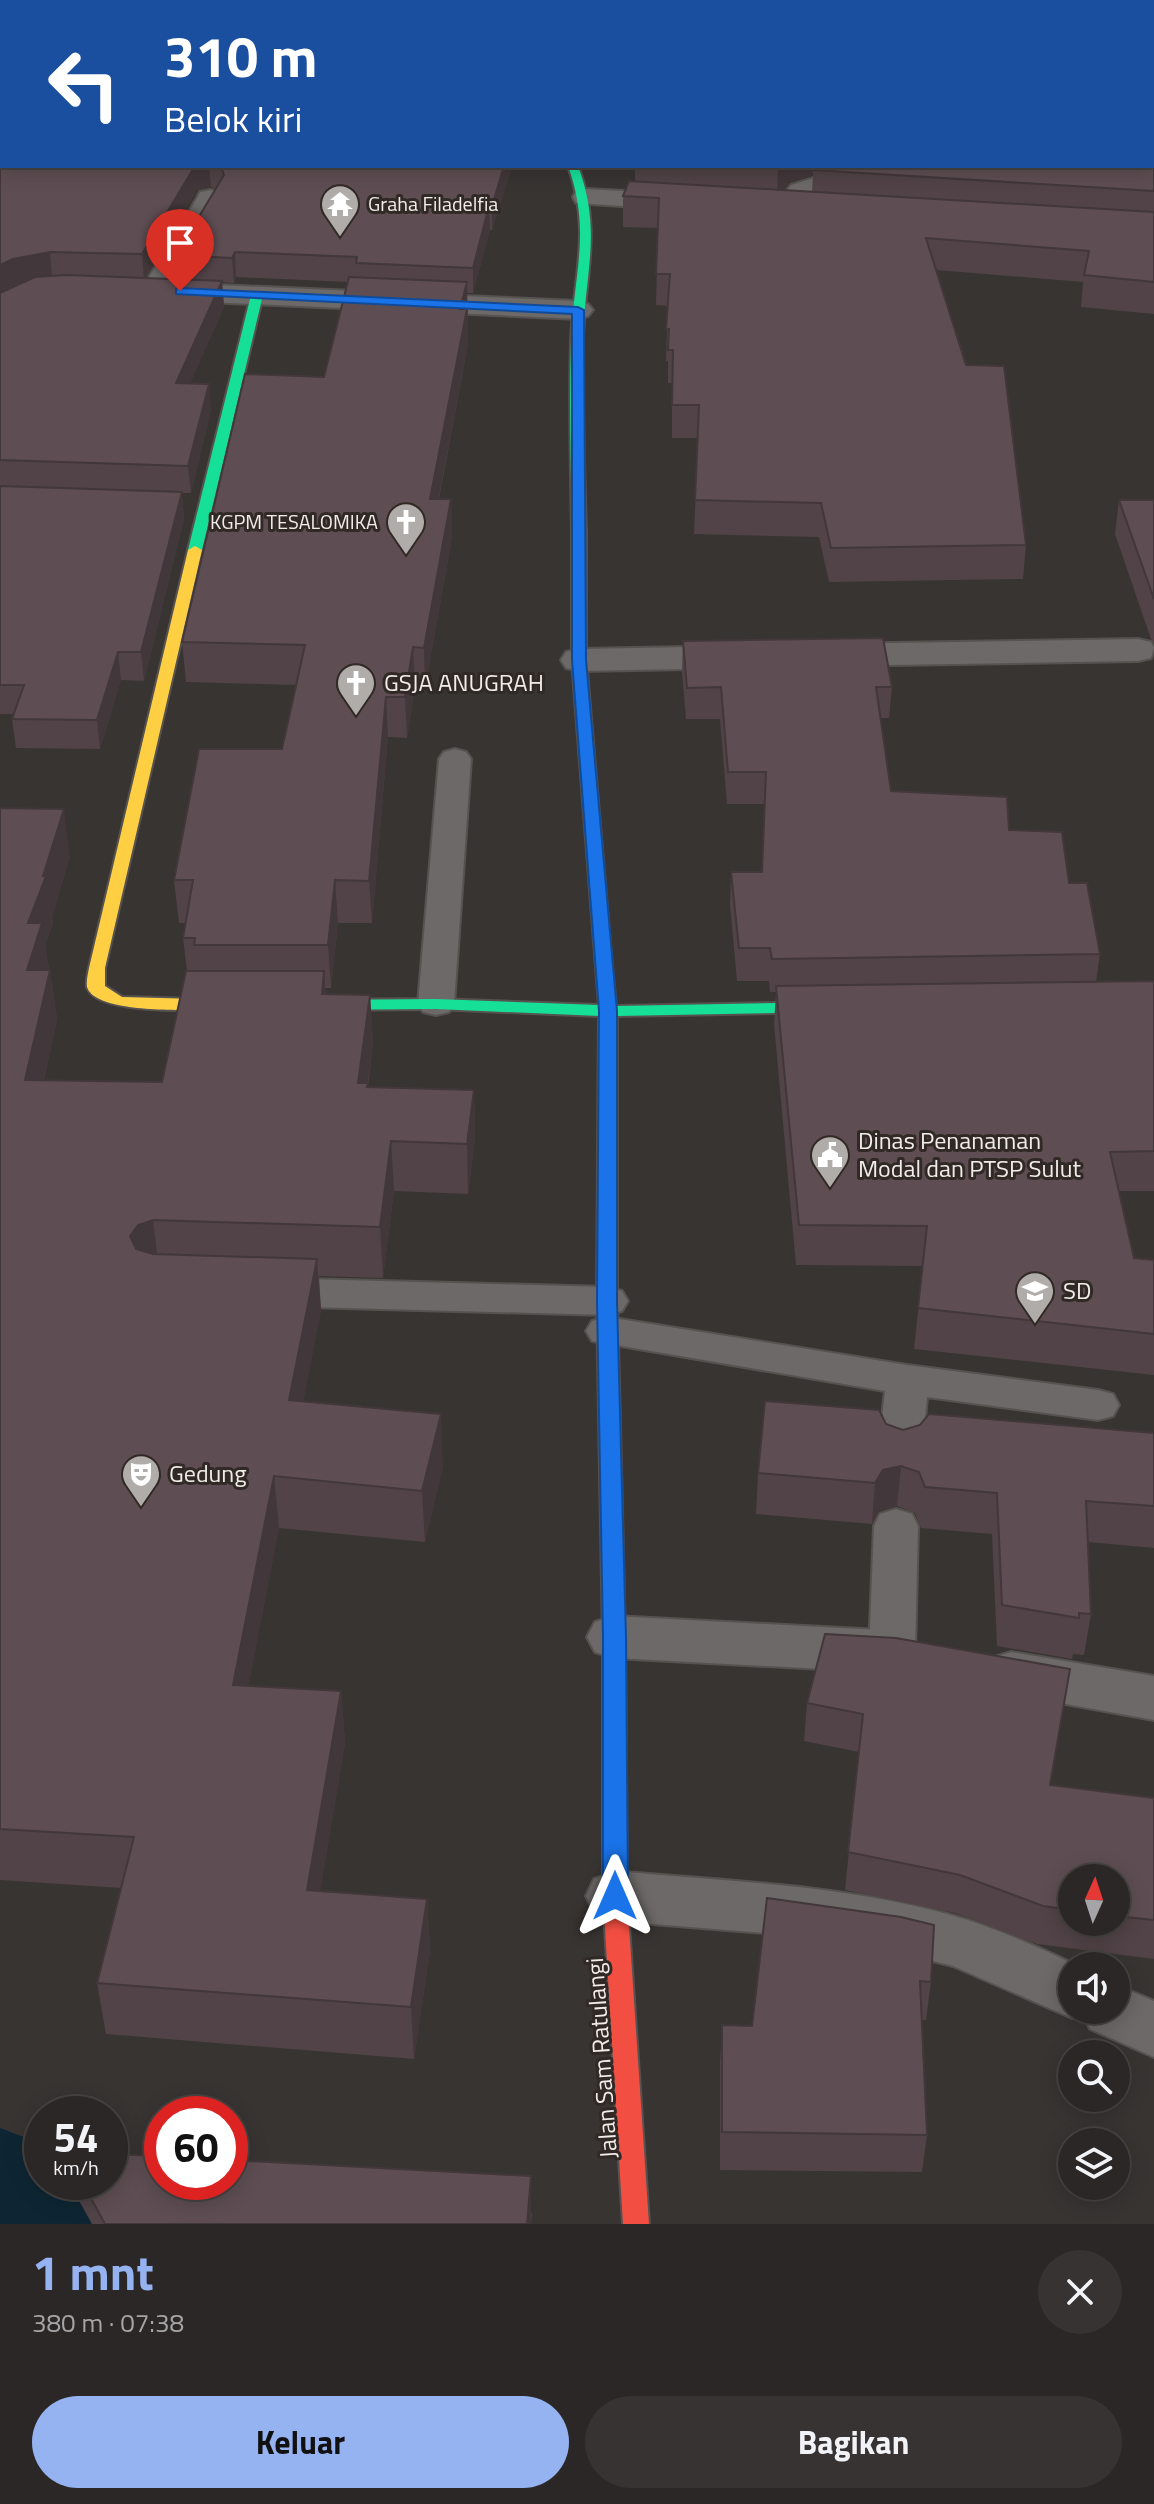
<!DOCTYPE html>
<html lang="id">
<meta charset="utf-8">
<style>
:root{--surface:#2a2726;--page:#363332;--text:#f1f3f6;--muted:#a5a5a7;--line:#464443;--accent:#95b2f1}
body{margin:0;font-family:"Titillium Web",sans-serif;background:var(--page);color:var(--text);height:100vh;display:flex;flex-direction:column;font-size:30px;white-space:nowrap}
*{box-sizing:border-box;margin:0}
p{font-size:26px;color:var(--muted)}
.icon{flex:none;width:44px;height:44px;fill:none;stroke:currentColor;stroke-width:2;stroke-linecap:round;stroke-linejoin:round}
.map{position:relative;height:2224px;overflow:hidden}
.side{display:flex;flex-direction:column;background:var(--surface);flex:1}
.side>*{flex:none}
.banner{position:absolute;left:0px;top:0px;width:1154px;height:168px;box-shadow:0 4px 20px #0003,0 0 0 2px var(--line);background:#1a4fa0;color:#fff;overflow:hidden}
.needle{width:52px;rotate:3deg}
.fabs{position:absolute;left:1058px;top:1864px;display:grid;gap:16px}
.fabs a{display:grid;place-items:center;width:72px;height:72px;border-radius:50%;background:var(--surface);box-shadow:0 4px 20px #0003,0 0 0 2px var(--line);font-size:40px}
.speed{position:absolute;left:24px;top:2096px;display:flex;gap:16px;font-size:40px;font-weight:700;text-align:center}
.speed>*{display:grid;place-content:center;width:104px;height:104px;border-radius:50%;background:var(--surface);box-shadow:0 4px 20px #0003,0 0 0 2px var(--line);line-height:1}
.speed small{font-size:20px;font-weight:400}
.speed .limit{border:12px solid #d22;background:#fff;color:#111}
.pin{position:absolute;display:grid;place-items:center;width:68px;height:68px;color:#fff;margin:-82px -34px;border-radius:50% 50% 50% 0;rotate:-45deg;box-shadow:0 0 8px #0007}
.pin .icon{rotate:45deg}
.me{position:absolute;width:88px;margin:-44px;rotate:0deg;stroke-linejoin:round;filter:drop-shadow(0 0 6px #0008)}
.turn{display:flex;align-items:center;gap:28px;height:168px;padding:0 32px;font-size:36px}
.turn .icon{width:104px;height:104px;stroke-width:2.5}
.turn b{display:block;font-size:56px;line-height:68px}
.round{display:grid;place-items:center;flex:none;width:84px;height:84px;border-radius:42px;background:var(--page)}
.overview{display:flex;align-items:center;justify-content:space-between;height:136px;padding:0 32px}
h1{font-size:48px;font-weight:700;line-height:60px;color:var(--accent)}
.action{display:flex;gap:16px;margin-top:auto;padding:16px 32px}
.action a{flex:1;height:92px;border-radius:48px;background:var(--accent);color:#111;font-size:32px;font-weight:700;line-height:92px;text-align:center}
.action a+a{background:var(--page);color:var(--text)}
.map>svg:first-child{display:block}
.lines{fill:none;stroke-linecap:round;stroke-linejoin:round}
.river{fill:#0e2634;fill-rule:evenodd}
.lane-casing{stroke:#565250;stroke-width:4}
.street-casing{stroke:#565250;stroke-width:4}
.fast-casing{stroke:#565250;stroke-width:4}
.slow-casing{stroke:#565250;stroke-width:4}
.jam-casing{stroke:#565250;stroke-width:4}
.lane{fill:#6c6968;fill-rule:evenodd}
.street{fill:#6c6968;fill-rule:evenodd}
.fast{fill:#16e098;fill-rule:evenodd}
.slow{fill:#ffcf43;fill-rule:evenodd}
.jam{fill:#f24e42;fill-rule:evenodd}
.wall{fill:#514347;fill-rule:evenodd}
.shaded-wall{fill:#42373a}
.building{fill:#5e4e53;stroke:#42373a;stroke-width:2}
.route{fill:#1a73e8;stroke:#114b97;stroke-width:2}
.labels{text-anchor:middle;stroke-width:6;stroke-linejoin:round;paint-order:stroke}
.far-poi-label{font-size:20px;fill:#f1ece9;stroke:#312925;text-anchor:start}
.poi-label{font-size:24px;fill:#f1ece9;stroke:#312925;text-anchor:start}
.street-label{font-size:24px;fill:#f1ece9;stroke:#312925}
</style>
<div class="map">
<svg width="1154" height="2224" viewBox="0 0 1154 2224">
<rect width="100%" height="100%" fill="#383432"/>
<g class="lines">
<polygon class="river" points="0,2128 42,2144 42,2182 78,2182 96,2224 0,2224"/>
<g class="lane-casing">
<g id="lane">
<polygon points="455,749 466,752 471,759 454,1004 449,1012 436,1015 423,1012 418,1004 439,759 444,752"/>
<polygon points="270,1278 607,1287 622,1291 628,1301 622,1311 607,1315 270,1306 256,1302 250,1292 256,1282"/>
<polygon points="607,1317 907,1365 1098,1390 1113,1394 1119,1405 1113,1416 1098,1420 927,1397 922,1452 915,1463 900,1468 885,1463 878,1452 885,1391 592,1341 586,1331 592,1321"/>
<polygon points="896,1509 912,1514 918,1526 915,1652 909,1665 892,1670 875,1665 869,1652 874,1526 880,1514"/>
</g>
</g>
<g class="street-casing">
<g id="street">
<path d="M851,166H891L887,172C863,179 835,184 812,196C795,204 801,221 775,215L771,209L791,185Z"/>
<polygon points="586,189 683,194 693,196 697,202 693,208 683,210 576,203 573,197 576,191"/>
<polygon points="210,190 220,192 223,198 174,283 578,301 588,304 593,310 588,316 578,319 165,300 145,296 141,290 197,198 200,192"/>
<polygon points="1138,639 1151,642 1154,648 1151,658 1138,661 828,666 815,663 810,655 815,647 828,644"/>
<polygon points="743,646 756,649 761,657 756,665 743,668 579,671 566,668 561,660 566,652 579,649"/>
<polygon points="614,1616 880,1630 899,1636 907,1651 899,1666 880,1672 614,1658 595,1652 587,1637 595,1622"/>
<polygon points="1011,1652 1154,1676 1154,1720 1011,1694 992,1688 984,1673 992,1658"/>
<path d="M615,1871C722,1881 831,1884 936,1911C985,1923 1032,1944 1078,1966H1072V2010H1116V1985L1154,2001V2057L1090,2029L1083,2014L1072,2018L953,1966L897,1952L777,1934L615,1921L594,1913L586,1896L594,1879Z"/>
</g>
</g>
<g class="fast-casing">
<g id="fast">
<path d="M568,166H578C603,232 584,275 583,342C582,406 584,469 586,533L579,537L572,533C571,469 569,406 571,342C573,275 592,232 568,166Z"/>
<polygon points="257,291 263,295 202,550 195,554 188,550 251,295"/>
<polygon points="604,962 612,967 616,1006 834,1002 843,1007 834,1012 617,1016 617,1301 625,1639 622,1645 614,1647 606,1645 603,1639 597,1301 599,1016 436,1009 311,1010 302,1005 311,1000 436,999 599,1005 596,967"/>
</g>
</g>
<g class="slow-casing">
<g id="slow">
<polygon points="579,529 586,533 586,660 612,967 604,972 596,967 572,660 572,533"/>
<path d="M195,546L202,550L105,968V986L122,997L238,1000L247,1005L238,1010C211,1009 96,1017 87,987C86,982 88,973 89,968L188,550Z"/>
</g>
</g>
<g class="jam-casing">
<polygon id="jam" points="614,1631 622,1633 625,1639 627,1896 649,2224 623,2224 603,1896 603,1639 606,1633"/>
</g>
<use href="#lane" class="lane"/>
<use href="#street" class="street"/>
<use href="#fast" class="fast"/>
<use href="#slow" class="slow"/>
<use href="#jam" class="jam"/>
</g>
<g class="wall">
<path d="M0,0H856L847,2H2V166H512L492,230H490L473,293H467L468,345L439,499H451L452,538L425,688L415,687L407,738L388,737L372,923H338L331,988H325L326,994L370,995L373,1044L368,1087L474,1090L475,1140L468,1194L394,1191L383,1278L319,1276L321,1310L303,1401L443,1466L425,1542L279,1528L248,1686L341,1691L345,1743L320,1891L427,1899L430,1951L414,2059L106,2034L97,1983L121,1888L0,1880V808L70,856L52,917L53,924L45,944L49,970H50L57,1019L44,1080L162,1082L187,971L183,938L186,923H179L174,880L282,749L296,685L186,682L182,642L324,377L348,282L236,277L234,283L222,282L224,307L190,383L211,410L191,493H182L184,519L144,681L121,680L100,749L16,748L12,719L14,714H0V293L20,283L0,291ZM211,187L216,189L176,255L178,280L145,278L197,190Z"/>
<path d="M1154,0V314L1081,307L1083,282L936,270L1026,545L1023,579L829,582L819,537L694,534L698,438H672V383H668V361H666L668,306L656,305L658,228L623,227V196L635,181V166H1152ZM813,175L812,192L783,190L790,182Z"/>
<polygon points="1119,500 1154,500 1154,643 1151,639 1115,534"/>
<polygon points="683,641 892,687 889,718 880,718 891,791 1009,830 1069,883 1100,954 1096,982 1154,981 1154,1191 1119,1191 1134,1258 1154,1260 1154,1375 914,1349 923,1266 796,1265 774,1024 776,992 770,992 769,981 737,981 730,905 731,872 762,872 764,804 727,804 720,719 686,719 682,672"/>
<polygon points="886,1424 903,1430 1154,1433 1154,1548 1088,1542 1091,1614 1084,1655 1073,1654 1072,1659 997,1646 992,1534 921,1528 915,1513 897,1506 879,1511 872,1524 756,1514 758,1473"/>
<path d="M825,1634L1050,1785L1154,1798V1959L1037,1944L955,1913L845,1890L859,1752L804,1741L807,1703ZM1072,1878H1116V1922H1072Z"/>
<polygon points="767,1898 931,1982 926,2020 922,2020 927,2135 922,2172 720,2170 720,2062 722,2025 752,2026"/>
<polygon points="71,2182 110,2182 532,2213 531,2224 92,2224 72,2188"/>
</g>
<g class="shaded-wall">
<polygon points="753,0 856,0 847,2 744,2"/>
<polygon points="195,166 209,166 211,187 197,190 144,279 142,254"/>
<polygon points="504,166 512,166 492,230 492,206"/>
<polygon points="780,166 841,166 813,170 813,175 790,182 777,198 778,168"/>
<polygon points="489,206 490,230 473,293 473,268"/>
<polygon points="50,252 52,277 16,284 0,291 0,265 13,259"/>
<polygon points="235,252 236,277 234,283 232,258"/>
<polygon points="222,281 224,307 179,409 176,383"/>
<polygon points="467,282 468,345 431,537 430,499 460,309"/>
<polygon points="209,384 211,410 191,493 188,466"/>
<polygon points="182,492 184,519 144,681 141,652"/>
<polygon points="451,499 452,538 425,688 424,648"/>
<polygon points="413,647 415,687 407,738 405,697"/>
<polygon points="118,652 121,680 100,749 97,720"/>
<polygon points="386,697 388,737 372,923 369,881"/>
<polygon points="64,809 70,856 52,917 53,924 45,944 49,971 27,970 28,923"/>
<polygon points="335,880 338,923 331,988 328,945"/>
<polygon points="50,970 57,1019 33,1130 25,1080"/>
<polygon points="324,971 327,1020 322,994"/>
<polygon points="370,995 373,1044 361,1133 358,1083"/>
<polygon points="474,1090 475,1140 468,1194 467,1144"/>
<polygon points="391,1141 394,1191 383,1278 380,1227"/>
<polygon points="153,1220 159,1271 144,1275 130,1236 138,1225"/>
<polygon points="317,1259 321,1310 294,1452 289,1400"/>
<polygon points="441,1414 443,1466 425,1542 422,1491"/>
<polygon points="901,1466 897,1506 879,1511 872,1524 875,1483 883,1470"/>
<polygon points="274,1476 279,1528 239,1737 233,1685"/>
<polygon points="341,1691 345,1743 312,1942 307,1890"/>
<polygon points="427,1899 430,1951 414,2059 411,2007"/>
<polygon points="531,2176 531,2224 527,2224"/>
</g>
<g class="building">
<polygon points="0,0 753,0 744,2 2,2 2,15"/>
<polygon points="1136,0 1154,0 1154,191 813,170 824,166 1152,166 1152,2 1132,2"/>
<polygon points="2,20 2,166 197,166 195,166 142,254 50,252 13,259 0,265 0,21"/>
<polygon points="218,166 504,166 492,206 489,206 473,268 356,263 357,257 235,252 232,258 176,255 224,175 221,167"/>
<polygon points="745,166 780,166 778,168"/>
<polygon points="629,181 1154,212 1154,282 1084,275 1089,251 926,238 966,365 1004,366 1026,545 831,548 821,503 695,500 699,405 672,405 673,350 668,350 669,329 666,329 670,274 656,274 659,198 623,196"/>
<polygon points="66,275 222,281 176,383 209,384 188,466 0,460 0,293 35,277"/>
<polygon points="349,277 467,282 460,309 467,309 430,499 451,499 424,648 413,647 405,697 386,697 369,881 335,880 328,945 194,945 195,938 183,938 193,880 174,880 199,749 282,749 305,645 182,642 245,374 324,377"/>
<polygon points="0,486 182,492 141,652 118,652 97,720 12,719 24,685 0,685"/>
<polygon points="1119,500 1154,500 1154,599"/>
<polygon points="883,638 892,687 876,687 891,791 1007,797 1009,830 1062,832 1069,883 1087,883 1100,954 772,959 770,948 739,948 731,872 762,872 766,772 728,772 721,687 687,688 683,641"/>
<polygon points="0,808 64,809 43,876 46,876 28,923 42,923 27,970 50,970 25,1080 162,1082 186,971 324,971 322,994 370,995 358,1083 368,1083 367,1087 474,1090 467,1144 391,1141 380,1227 153,1220 138,1225 130,1236 136,1249 153,1254 317,1259 289,1400 441,1414 422,1491 274,1476 233,1685 341,1691 307,1890 427,1899 411,2007 97,1983 134,1837 0,1829"/>
<polygon points="1154,981 1154,1151 1110,1152 1134,1258 1154,1260 1154,1334 918,1308 927,1226 799,1225 776,986"/>
<polygon points="765,1401 879,1410 886,1424 903,1430 920,1425 929,1414 1154,1433 1154,1506 1086,1501 1091,1614 1079,1613 1079,1618 1002,1605 997,1493 925,1487 919,1472 901,1466 883,1470 875,1483 758,1473"/>
<polygon points="825,1634 896,1638 1070,1669 1050,1785 1154,1798 1154,1920 1116,1916 1116,1878 1072,1878 1072,1910 1043,1906 960,1875 848,1852 863,1714 807,1703"/>
<polygon points="767,1898 901,1917 934,1925 931,1982 920,1981 927,2135 722,2132 722,2025 752,2026"/>
<polygon points="110,2154 162,2156 162,2182 230,2182 230,2160 531,2176 527,2224 105,2224 82,2182 110,2182"/>
</g>
<polygon class="route" points="180,288 578,307 584,310 586,660 617,1011 617,1301 626,1637 628,1896 624,1903 615,1906 607,1903 603,1896 603,1637 597,1301 599,1011 572,660 572,314 176,294 176,289"/>
<defs>
<g id="temple-pin" transform="scale(2)"><path d="M0 17L-7.5 6A9.5 9.5 0 1 1 7.5 6Z" fill="#b0aca9" stroke="#312925"/><path d="M0-6L5-2H3V0L6.5 2.5H4V6H1.5V3h-3V6H-4V2.5H-6.5L-3 0V-2H-5Z" fill="#fff"/></g>
<g id="church-pin" transform="scale(2)"><path d="M0 17L-7.5 6A9.5 9.5 0 1 1 7.5 6Z" fill="#b0aca9" stroke="#312925"/><path d="M-1.2-6h2.4v3.5h3.3v2.4h-3.3V6h-2.4V-.1h-3.3v-2.4h3.3Z" fill="#fff"/></g>
<g id="civic-pin" transform="scale(2)"><path d="M0 17L-7.5 6A9.5 9.5 0 1 1 7.5 6Z" fill="#b0aca9" stroke="#312925"/><path d="M-.6-6.5H3V-4.5H.6V-3L4-1V1h2V6H-6V1h2V-1L-.6-3ZM-1.2 2.5V6h2.4V2.5Z" fill="#fff"/></g>
<g id="school-pin" transform="scale(2)"><path d="M0 17L-7.5 6A9.5 9.5 0 1 1 7.5 6Z" fill="#b0aca9" stroke="#312925"/><path d="M0-5L7-2L0 1L-7-2ZM-4 1L0 2.5L4 1V4Q0 6-4 4Z" fill="#fff"/></g>
<g id="theatre-pin" transform="scale(2)"><path d="M0 17L-7.5 6A9.5 9.5 0 1 1 7.5 6Z" fill="#b0aca9" stroke="#312925"/><path d="M-5-5.5Q0-4 5-5.5V0Q5 5 0 6Q-5 5-5 0ZM-3.3-2.5H-1v1.5H-3.3ZM1-2.5H3.3v1.5H1ZM-2.8 1Q0 5.5 2.8 1Z" fill="#fff"/></g>
</defs>
<g fill-rule="evenodd">
<use href="#temple-pin" x="340" y="204"/>
<use href="#church-pin" x="406" y="522"/>
<use href="#church-pin" x="356" y="683"/>
<use href="#civic-pin" x="830" y="1155"/>
<use href="#school-pin" x="1035" y="1291"/>
<use href="#theatre-pin" x="141" y="1474"/>
</g>
<g class="labels">
<g class="far-poi-label">
<text x="368" y="211">Graha Filadelfia</text>
<text x="378" y="529" text-anchor="end">KGPM TESALOMIKA</text>
</g>
<g class="poi-label">
<text x="384" y="691">GSJA ANUGRAH</text>
<text x="858" y="1149">Dinas Penanaman<tspan x="858" dy="28">Modal dan PTSP Sulut</tspan></text>
<text x="1063" y="1299">SD</text>
<text x="169" y="1482">Gedung</text>
</g>
<g class="street-label">
<text transform="translate(602 2058) rotate(-94)" y="8">Jalan Sam Ratulangi</text>
</g>
</g>
</svg>
<div class="fabs">
<a><svg class="needle" viewBox="-14 -14 28 28"><path d="M0-13l5 13h-10z" fill="#e53935"/><path d="M0 13l5-13h-10z" fill="#a5a5a7"/></svg></a>
<a><svg class="icon" aria-label="sound" viewBox="0 0 24 24"><path d="M4 9h4l5-4v14l-5-4H4zM17 9q2 3 0 6"/></svg></a>
<a><svg class="icon" aria-label="search" viewBox="0 0 24 24"><circle cx="10" cy="10" r="6"/><path d="M15 15l6 6"/></svg></a>
<a><svg class="icon" aria-label="layers" viewBox="0 0 24 24"><path d="M12 4l9 5-9 5-9-5zM3 14l9 5 9-5"/></svg></a>
</div>
<div class="speed"><div>54<small>km/h</small></div><div class="limit">60</div></div>
<div class="pin" style="left:180px;top:291px;background:#d93025"><svg class="icon" aria-label="arrive" viewBox="0 0 24 24"><path d="M6 21V4h12l-3 4 3 4H6"/></svg></div>
<svg class="me" style="left:615px;top:1896px" viewBox="-20 -20 40 40"><path d="M0-17L14 15 0 8-14 15z" fill="#1a73e8" stroke="#fff" stroke-width="4"/></svg>
<div class="banner">
<div class="turn"><svg class="icon" aria-label="left" viewBox="0 0 24 24"><path d="M17 20v-9H6M10 6l-5 5 5 5"/></svg><div><b>310 m</b>Belok kiri</div></div>
</div>
</div>
<section class="side">
<div class="overview"><div><h1>1 mnt</h1><p>380 m · 07:38</p></div><a class="round"><svg class="icon" aria-label="close" viewBox="0 0 24 24"><path d="M6 6l12 12M18 6L6 18"/></svg></a></div>
<div class="action"><a>Keluar</a><a>Bagikan</a></div>
</section>
